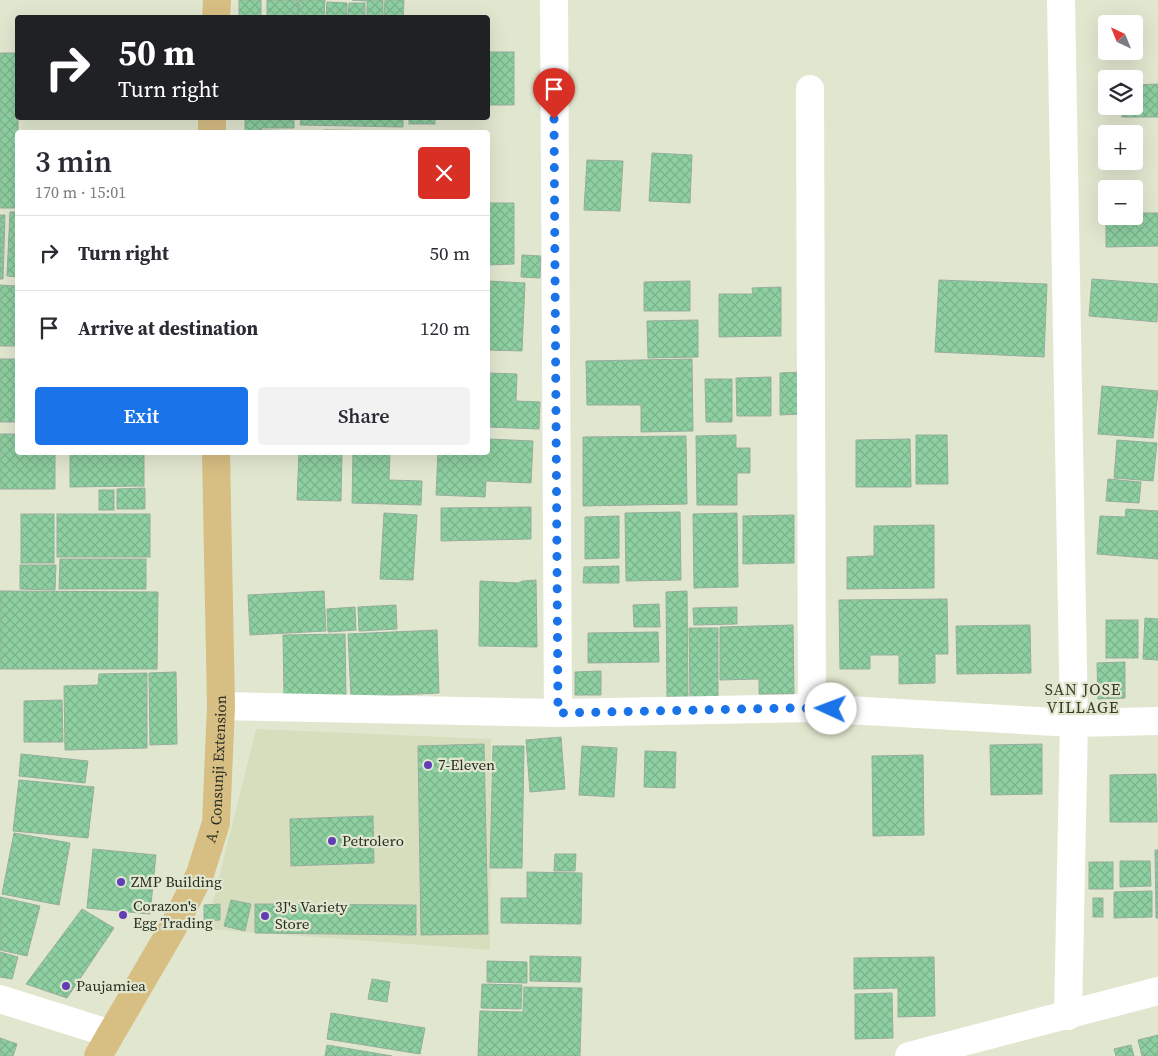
<!DOCTYPE html>
<meta charset="utf-8">
<style>
:root{--surface:#fff;--page:#f2f2f3;--text:#2b2b33;--muted:#7c7c81;--line:#e1e1e2;--accent:#1a73e8}
body{margin:0;font-family:"Source Serif 4",serif;background:var(--page);color:var(--text);height:100vh;display:flex;flex-direction:column;font-size:19px;white-space:nowrap}
*{box-sizing:border-box;margin:0}
p{font-size:16px;color:var(--muted)}
.icon{flex:none;width:28px;height:28px;fill:none;stroke:currentColor;stroke-width:2;stroke-linecap:round;stroke-linejoin:round}
.map{position:relative;flex:1;overflow:hidden}
.side{position:absolute;left:15px;top:130px;width:475px;height:325px;display:flex;flex-direction:column;background:var(--surface);border-radius:5px;box-shadow:0 5px 20px #0002}
.side>*{flex:none}
.hud{position:absolute;left:15px;top:15px;width:475px;height:105px;border-radius:5px;box-shadow:0 5px 20px #0002;background:#202124;color:#fff;overflow:hidden}
.needle{width:32px;rotate:317deg}
.controls{position:absolute;left:1098px;top:15px;display:grid;gap:10px}
.controls a{display:grid;place-items:center;width:45px;height:45px;border-radius:5px;background:var(--surface);box-shadow:0 5px 20px #0002;font-size:25px}
.pin{position:absolute;display:grid;place-items:center;width:42px;height:42px;color:#fff;margin:-51px -21px;border-radius:50% 50% 50% 0;rotate:-45deg;box-shadow:0 0 5px #0007}
.pin .icon{rotate:45deg}
.me{position:absolute;width:55px;margin:-28px;rotate:272deg;stroke-linejoin:round;filter:drop-shadow(0 0 4px #0008)}
.turn{display:flex;align-items:center;gap:18px;height:105px;padding:0 20px;font-size:22px}
.turn .icon{width:65px;height:65px;stroke-width:2.5}
.turn b{display:block;font-size:35px;line-height:42px}
.round{display:grid;place-items:center;flex:none;width:52px;height:52px;border-radius:5px;background:var(--page)}
.overview{display:flex;align-items:center;justify-content:space-between;height:85px;padding:0 20px}
h1{font-size:30px;font-weight:600;line-height:38px}
.cta{display:flex;gap:10px;margin-top:auto;padding:10px 20px}
.cta a{flex:1;height:58px;border-radius:5px;background:var(--accent);color:#fff;font-size:20px;font-weight:600;line-height:58px;text-align:center}
.cta a+a{background:var(--page);color:var(--text)}
ul{padding:0;list-style:none}
li{display:flex;align-items:center;gap:15px;height:75px;padding:0 20px;border-top:1px solid var(--line)}
li div{flex:1}
li b{display:block;font-size:19px}
li em{font-style:normal}
.map>svg:first-child{display:block}
.built{fill:#d6debe}
.building{fill:url(#building-cross-hatch);stroke:#97ad9d}
.lines{fill:none;stroke-linecap:round;stroke-linejoin:round}
.minor{stroke:#fff;stroke-width:28}
.major{stroke:#d7be83;stroke-width:28}
.route{stroke:#1a73e8;stroke-width:9;stroke-dasharray:0 16.2}
.poi-dot{fill:#613db6;stroke:#e1e7cf;stroke-width:2}
.labels{text-anchor:middle;stroke-width:4.5;stroke-linejoin:round;paint-order:stroke}
.poi-label{font-size:15px;fill:#292c22;stroke:#e1e7cf;text-anchor:start}
.street-label{font-size:15px;fill:#292c22;stroke:#e1e7cf}
.neighbourhood-label{font-size:16px;letter-spacing:1px;fill:#373b28;stroke:#e1e7cf}
</style>
<div class="map">
<svg width="1158" height="1056" viewBox="0 0 1158 1056">
<defs>
<pattern id="building-cross-hatch" width="8" height="8" patternUnits="userSpaceOnUse" patternTransform="scale(1.25)"><rect width="8" height="8" fill="#8ed0a1"/><path d="M0 0l8 8M0 8l8-8" fill="none" stroke="#7ab38a"/></pattern>
</defs>
<rect width="100%" height="100%" fill="#e1e7cf"/>
<polygon class="built" points="256,729 491,739 490,950 206,929"/>
<g class="building">
<rect x="239" y="0" width="22" height="18"/>
<rect x="267" y="0" width="31" height="18"/>
<polygon points="299,0 325,0 324,18 298,18"/>
<polygon points="352,0 383,0 383,18 367,17 367,1"/>
<polygon points="385,0 404,0 403,18 384,18"/>
<polygon points="327,2 347,3 347,18 326,18"/>
<polygon points="349,3 365,3 365,18 348,18"/>
<rect x="488" y="52" width="26" height="53"/>
<polygon points="0,53 18,53 18,132 67,132 18,132 18,208 0,208"/>
<polygon points="1158,84 1158,117 1122,117 1121,106 1134,106 1134,85"/>
<polygon points="245,118 294,118 294,128 262,128 262,132 245,132"/>
<polygon points="301,118 403,118 403,127 300,125"/>
<rect x="409" y="118" width="26" height="6"/>
<polygon points="264,130 307,131 307,132 264,132"/>
<polygon points="324,130 403,131 403,132 324,132"/>
<polygon points="652,153 692,155 690,203 649,201"/>
<polygon points="587,160 623,161 620,211 584,210"/>
<polygon points="488,203 514,203 514,264 488,265"/>
<polygon points="10,212 18,212 18,277 7,276"/>
<polygon points="1134,213 1158,213 1158,246 1106,247 1106,214 1106,216 1134,216"/>
<polygon points="0,215 5,215 3,279 0,279"/>
<polygon points="522,255 541,256 540,278 521,277"/>
<polygon points="1092,279 1158,284 1157,322 1089,316"/>
<polygon points="939,280 1047,284 1044,357 935,352"/>
<polygon points="488,281 525,283 522,351 488,350"/>
<polygon points="690,281 690,311 644,311 644,282"/>
<polygon points="0,285 16,286 15,346 0,346"/>
<polygon points="781,287 781,336 719,337 719,294 753,294 752,288"/>
<polygon points="698,320 698,357 648,358 647,321"/>
<rect x="0" y="359" width="18" height="63"/>
<polygon points="692,359 693,431 641,432 641,405 587,405 586,361"/>
<polygon points="802,372 802,414 780,415 780,373"/>
<polygon points="488,373 517,374 516,401 540,402 539,429 488,427"/>
<polygon points="771,377 771,416 737,416 736,378"/>
<polygon points="705,379 732,379 732,422 706,422"/>
<polygon points="1102,386 1158,391 1153,438 1098,434"/>
<polygon points="0,434 18,434 18,452 55,452 55,489 0,489"/>
<polygon points="736,435 736,448 750,448 750,473 737,473 737,505 697,505 696,436"/>
<polygon points="916,435 947,435 948,484 916,484"/>
<polygon points="686,436 687,504 583,506 583,437"/>
<polygon points="488,439 533,441 531,483 486,481 485,497 436,495 438,452 488,452"/>
<polygon points="910,439 911,487 856,487 856,440"/>
<polygon points="1117,440 1157,443 1153,481 1114,478"/>
<polygon points="70,452 144,452 144,486 70,487"/>
<polygon points="299,452 342,452 341,501 297,500"/>
<polygon points="353,452 390,452 389,480 422,481 421,505 352,503"/>
<polygon points="1108,479 1141,482 1139,503 1106,501"/>
<polygon points="145,488 145,509 117,509 117,489"/>
<rect x="99" y="490" width="15" height="20"/>
<polygon points="531,507 531,539 441,541 441,508"/>
<polygon points="1126,509 1158,511 1158,559 1097,554 1100,516 1125,517"/>
<polygon points="680,512 681,580 626,581 625,513"/>
<polygon points="384,513 417,515 413,580 380,579"/>
<polygon points="737,513 738,587 694,588 693,514"/>
<rect x="21" y="514" width="33" height="49"/>
<rect x="57" y="514" width="93" height="43"/>
<polygon points="794,515 794,563 743,564 743,516"/>
<polygon points="619,516 619,558 585,559 585,517"/>
<polygon points="934,525 934,588 847,589 847,557 874,556 874,526"/>
<polygon points="60,559 146,559 146,589 59,589"/>
<polygon points="20,565 56,565 55,590 20,589"/>
<polygon points="619,566 619,583 583,583 584,567"/>
<polygon points="536,580 537,647 479,646 480,581 518,583 523,581"/>
<polygon points="0,591 158,592 157,669 0,669"/>
<polygon points="324,591 326,631 250,635 248,595"/>
<polygon points="687,591 688,697 667,697 666,592"/>
<polygon points="947,599 948,654 935,654 935,683 899,684 899,655 870,655 870,669 840,669 839,600"/>
<polygon points="659,604 660,627 634,627 633,605"/>
<polygon points="396,605 397,629 359,631 358,607"/>
<polygon points="355,607 356,630 328,632 327,609"/>
<polygon points="737,607 737,624 694,625 693,608"/>
<polygon points="1145,618 1158,619 1158,660 1143,659"/>
<rect x="1106" y="620" width="32" height="38"/>
<polygon points="793,625 794,694 759,694 759,679 720,680 720,627"/>
<polygon points="1030,625 1031,673 957,674 956,626"/>
<polygon points="689,628 718,628 718,697 690,697"/>
<polygon points="437,630 439,693 351,697 348,634"/>
<polygon points="658,632 659,662 588,663 588,633"/>
<polygon points="345,634 346,696 284,697 283,635"/>
<polygon points="1125,662 1125,698 1098,699 1097,663"/>
<polygon points="601,671 601,695 575,695 575,672"/>
<polygon points="176,672 177,744 150,745 149,673"/>
<polygon points="147,673 147,748 65,750 64,686 98,685 99,674"/>
<polygon points="62,700 63,742 24,742 24,701"/>
<polygon points="561,737 565,789 530,792 526,740"/>
<polygon points="484,744 488,934 421,935 418,746"/>
<polygon points="1042,744 1042,794 991,795 990,745"/>
<polygon points="493,746 524,746 522,868 490,868"/>
<polygon points="582,746 617,748 614,797 579,795"/>
<polygon points="645,751 676,752 675,788 644,787"/>
<polygon points="21,754 88,761 85,783 19,776"/>
<polygon points="923,755 924,835 873,836 872,756"/>
<polygon points="1156,774 1157,822 1110,822 1110,775"/>
<polygon points="19,780 94,787 88,838 13,831"/>
<polygon points="373,816 374,863 291,866 290,819"/>
<polygon points="14,833 70,843 59,905 2,894"/>
<polygon points="93,849 156,855 150,914 87,908"/>
<polygon points="1155,850 1158,850 1158,918 1156,918"/>
<polygon points="555,854 576,854 575,871 554,871"/>
<polygon points="1120,861 1150,861 1151,886 1120,887"/>
<rect x="1089" y="862" width="24" height="27"/>
<polygon points="527,872 582,873 581,924 501,923 501,898 527,898"/>
<polygon points="1152,891 1152,917 1114,918 1114,892"/>
<polygon points="0,897 40,906 27,956 0,950"/>
<rect x="1093" y="898" width="10" height="19"/>
<polygon points="231,900 251,904 245,931 224,926"/>
<polygon points="220,904 220,920 204,921 204,905"/>
<polygon points="255,904 416,905 416,935 255,933"/>
<polygon points="82,909 114,928 67,998 26,984"/>
<polygon points="0,952 18,957 12,979 0,977"/>
<polygon points="530,956 581,957 580,982 530,981"/>
<polygon points="934,957 935,1016 898,1017 898,988 854,989 854,958"/>
<polygon points="487,961 527,962 527,983 487,982"/>
<polygon points="372,979 390,982 387,1002 368,999"/>
<polygon points="482,984 522,985 521,1009 481,1008"/>
<polygon points="524,987 582,988 580,1056 478,1056 480,1011 523,1012"/>
<polygon points="892,993 893,1038 855,1039 855,994"/>
<polygon points="331,1013 425,1028 420,1054 327,1039"/>
<polygon points="1158,1035 1158,1056 1142,1056 1138,1040"/>
<polygon points="0,1038 17,1044 13,1056 0,1056"/>
<polygon points="327,1045 392,1056 325,1056"/>
<polygon points="1131,1045 1134,1056 1116,1056 1114,1049"/>
</g>
<g class="lines">
<g class="minor">
<polyline points="554,0 558,713"/>
<polyline points="1061,0 1074,723 1068,1016"/>
<polyline points="810,89 812,708"/>
<polyline points="221,706 558,713 812,708 1074,723 1158,721"/>
<polyline points="0,999 111,1034"/>
<polyline points="909,1056 1158,991"/>
</g>
<g class="major">
<polyline points="216,18 217,0"/>
<polyline points="212,132 212,118"/>
<path id="s1" d="M98,1056L175,924L200,874L216,823L221,706L216,452"/>
</g>
</g>
<g class="lines">
<polyline class="route" points="554,119 558,713 793,708 831,709"/>
</g>
<g class="poi-dot">
<circle cx="428" cy="765" r="5"/>
<circle cx="332" cy="841" r="5"/>
<circle cx="121" cy="882" r="5"/>
<circle cx="123" cy="915" r="5"/>
<circle cx="265" cy="916" r="5"/>
<circle cx="66" cy="986" r="5"/>
</g>
<g class="labels">
<g class="poi-label">
<text x="438" y="770">7-Eleven</text>
<text x="342" y="846">Petrolero</text>
<text x="131" y="887">ZMP Building</text>
<text x="133" y="911">Corazon's<tspan x="133" dy="17">Egg Trading</tspan></text>
<text x="275" y="912">3J's Variety<tspan x="275" dy="17">Store</tspan></text>
<text x="76" y="991">Paujamiea</text>
</g>
<g class="street-label">
<text dy="5" stroke="none"><textPath href="#s1" startOffset="316">A. Consunji Extension</textPath></text>
</g>
<g class="neighbourhood-label">
<text x="1083" y="695">SAN JOSE<tspan x="1083" dy="18">VILLAGE</tspan></text>
</g>
</g>
</svg>
<div class="controls">
<a><svg class="needle" viewBox="-14 -14 28 28"><path d="M0-13l5 13h-10z" fill="#e53935"/><path d="M0 13l5-13h-10z" fill="#7c7c81"/></svg></a>
<a><svg class="icon" aria-label="layers" viewBox="0 0 24 24"><path d="M12 4l9 5-9 5-9-5zM3 14l9 5 9-5"/></svg></a>
<a>+</a>
<a>−</a>
</div>
<div class="pin" style="left:554px;top:119px;background:#d93025"><svg class="icon" aria-label="arrive" viewBox="0 0 24 24"><path d="M6 21V4h12l-3 4 3 4H6"/></svg></div>
<svg class="me" style="left:831px;top:709px" viewBox="-20 -20 40 40"><circle r="19" fill="#fff"/><path d="M0-13L10 11 0 6-10 11z" fill="#1a73e8"/></svg>
<div class="hud">
<div class="turn"><svg class="icon" aria-label="right" viewBox="0 0 24 24"><path d="M7 20v-9h11M14 6l5 5-5 5"/></svg><div><b>50 m</b>Turn right</div></div>
</div>
<section class="side">
<div class="overview"><div><h1>3 min</h1><p>170 m · 15:01</p></div><a class="round" style="background:#d93025;color:#fff"><svg class="icon" aria-label="close" viewBox="0 0 24 24"><path d="M6 6l12 12M18 6L6 18"/></svg></a></div>
<ul>
<li><svg class="icon" aria-label="right" viewBox="0 0 24 24"><path d="M7 20v-9h11M14 6l5 5-5 5"/></svg><div><b>Turn right</b></div><em>50 m</em></li>
<li><svg class="icon" aria-label="arrive" viewBox="0 0 24 24"><path d="M6 21V4h12l-3 4 3 4H6"/></svg><div><b>Arrive at destination</b></div><em>120 m</em></li>
</ul>
<div class="cta"><a>Exit</a><a>Share</a></div>
</section>
</div>
